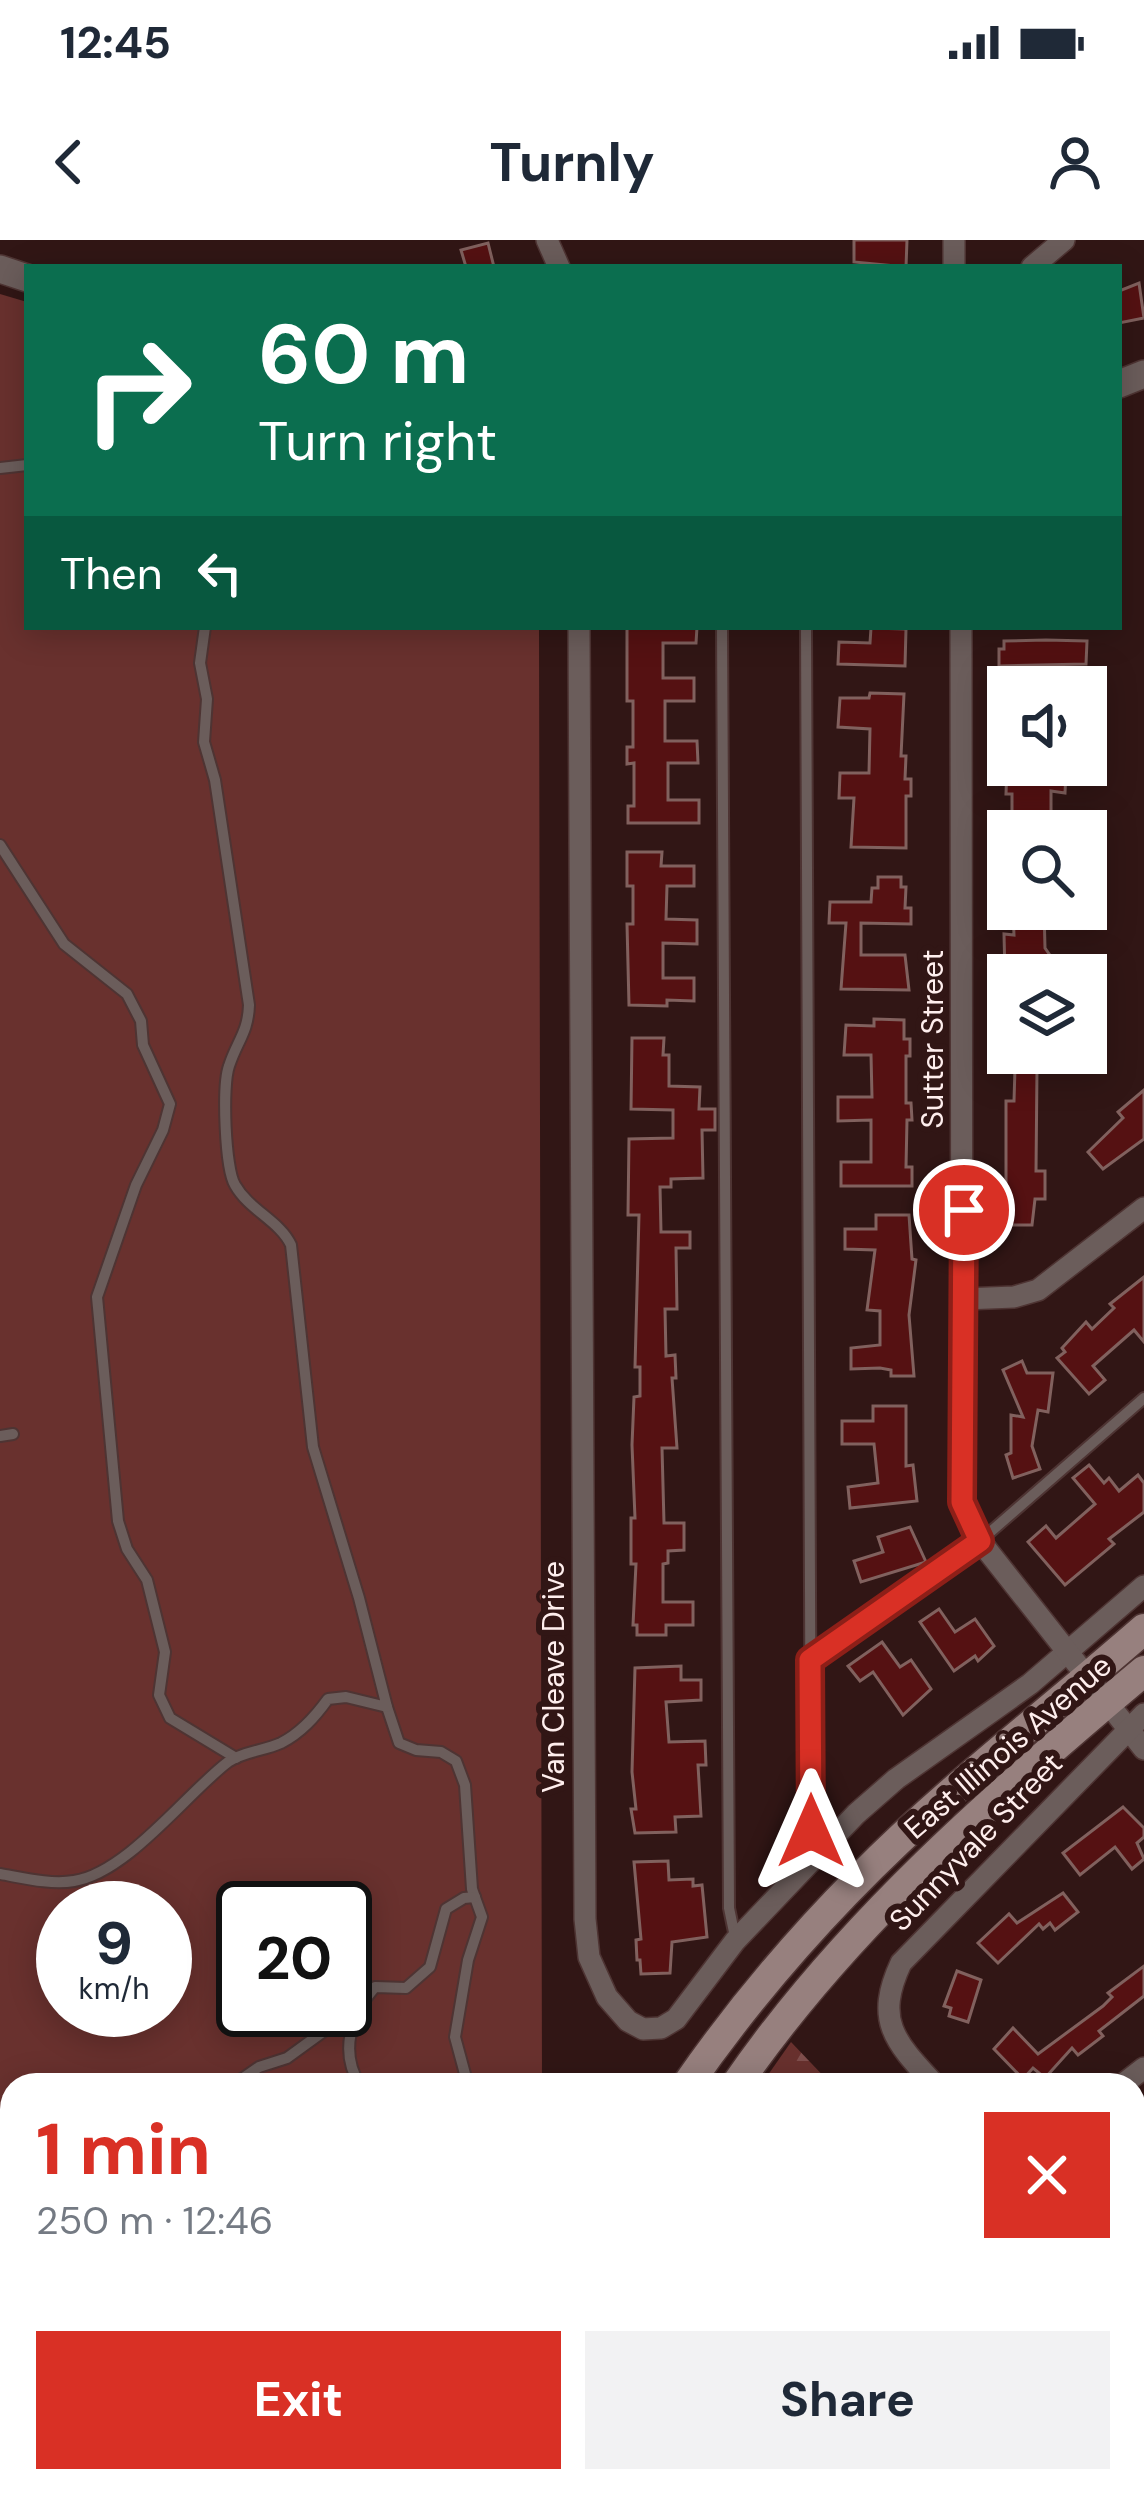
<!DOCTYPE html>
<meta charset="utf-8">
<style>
:root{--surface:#fff;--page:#f2f2f3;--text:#1f2937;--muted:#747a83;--accent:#d93025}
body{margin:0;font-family:"DM Sans",sans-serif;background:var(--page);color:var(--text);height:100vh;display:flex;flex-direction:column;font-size:45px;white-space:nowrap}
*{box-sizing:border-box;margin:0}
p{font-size:39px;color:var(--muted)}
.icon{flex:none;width:66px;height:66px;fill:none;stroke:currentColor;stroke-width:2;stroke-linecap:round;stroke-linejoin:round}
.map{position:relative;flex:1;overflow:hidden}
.drawer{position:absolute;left:0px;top:1833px;width:1146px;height:420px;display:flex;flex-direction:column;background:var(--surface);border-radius:36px 36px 0 0;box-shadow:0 6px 30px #0003}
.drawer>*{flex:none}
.hud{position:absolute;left:24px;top:24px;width:1098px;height:366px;border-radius:0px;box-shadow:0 6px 30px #0003;background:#0b6e4f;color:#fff;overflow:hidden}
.controls{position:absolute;left:987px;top:426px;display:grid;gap:24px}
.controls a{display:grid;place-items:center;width:120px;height:120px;border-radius:0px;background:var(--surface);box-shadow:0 6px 30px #0003;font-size:60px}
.speed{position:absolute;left:36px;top:1641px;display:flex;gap:24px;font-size:60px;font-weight:700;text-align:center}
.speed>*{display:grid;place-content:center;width:156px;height:156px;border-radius:50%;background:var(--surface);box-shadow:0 6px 30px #0003;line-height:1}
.speed small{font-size:30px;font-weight:400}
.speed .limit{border:6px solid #111;border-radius:18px;background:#fff;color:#111}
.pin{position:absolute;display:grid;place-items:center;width:102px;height:102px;color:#fff;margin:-51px;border:6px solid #fff;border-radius:50%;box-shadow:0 3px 12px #0007}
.me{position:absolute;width:132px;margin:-66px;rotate:0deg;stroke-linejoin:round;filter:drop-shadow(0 0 9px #0008)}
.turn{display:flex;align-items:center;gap:42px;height:252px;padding:0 36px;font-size:54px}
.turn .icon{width:156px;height:156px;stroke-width:2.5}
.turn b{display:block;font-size:84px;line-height:102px}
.then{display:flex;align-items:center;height:114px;padding:0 36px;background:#0003;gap:24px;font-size:45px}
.round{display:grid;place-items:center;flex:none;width:126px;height:126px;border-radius:0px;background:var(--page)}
.head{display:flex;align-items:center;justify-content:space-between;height:204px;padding:0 36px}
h1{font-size:72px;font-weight:700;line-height:90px;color:var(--accent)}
.cta{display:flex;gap:24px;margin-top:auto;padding:24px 36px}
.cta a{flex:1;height:138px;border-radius:0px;background:var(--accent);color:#fff;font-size:48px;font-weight:700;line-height:138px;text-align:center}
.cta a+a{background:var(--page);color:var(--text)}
.status{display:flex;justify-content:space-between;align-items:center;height:84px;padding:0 60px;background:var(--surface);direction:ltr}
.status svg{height:33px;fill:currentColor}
header{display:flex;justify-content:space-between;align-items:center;height:156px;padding:0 36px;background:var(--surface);font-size:54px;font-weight:700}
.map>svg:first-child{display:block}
.grass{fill:#69312e;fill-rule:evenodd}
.forest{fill:url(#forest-firs)}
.building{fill:#551112;stroke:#81615e;stroke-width:3}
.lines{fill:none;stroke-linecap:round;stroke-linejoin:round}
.service-casing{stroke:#4e3433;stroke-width:14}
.minor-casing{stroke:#4e3433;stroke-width:24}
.tertiary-casing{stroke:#4e3433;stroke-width:30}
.secondary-casing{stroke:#4e3433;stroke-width:33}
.service{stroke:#6b5d5b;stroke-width:10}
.minor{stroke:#6b5d5b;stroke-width:21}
.tertiary{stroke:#6b5d5b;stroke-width:27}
.secondary{stroke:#97807e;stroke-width:30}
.route-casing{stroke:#8d1f18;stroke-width:30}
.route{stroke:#d93025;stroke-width:21}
.labels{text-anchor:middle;stroke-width:12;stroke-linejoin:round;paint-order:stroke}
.street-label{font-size:30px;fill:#feeeed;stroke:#311615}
</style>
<div class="status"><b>12:45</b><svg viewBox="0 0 49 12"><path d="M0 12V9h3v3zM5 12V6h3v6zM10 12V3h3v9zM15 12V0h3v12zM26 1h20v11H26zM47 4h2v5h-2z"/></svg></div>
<header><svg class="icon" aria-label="back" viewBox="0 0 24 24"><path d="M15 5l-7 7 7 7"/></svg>Turnly<svg class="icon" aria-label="person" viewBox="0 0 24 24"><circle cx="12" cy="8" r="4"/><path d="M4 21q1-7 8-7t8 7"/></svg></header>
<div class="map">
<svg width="1144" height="2253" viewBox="0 0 1144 2253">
<defs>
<pattern id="forest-firs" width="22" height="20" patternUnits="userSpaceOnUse" patternTransform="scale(3)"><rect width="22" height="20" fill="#69312e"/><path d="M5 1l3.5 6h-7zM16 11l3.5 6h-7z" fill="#804f4d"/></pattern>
</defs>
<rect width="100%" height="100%" fill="#311615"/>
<g class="grass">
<path d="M0,54L27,62V387H539L542,1845H12V2241H464L460,2253H0ZM63,1668H165V1770H63ZM243,1668H345V1770H243Z"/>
<polygon points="1144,1991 1144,2125 1134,2136 1134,1999"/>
<polygon points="829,2241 944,2241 929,2253 814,2253"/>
</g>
<g class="forest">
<polygon points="791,1802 832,1845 761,1845"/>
<polygon points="728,2241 829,2241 814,2253 734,2253"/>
<polygon points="944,2241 1032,2241 1039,2253 929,2253"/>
</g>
<g class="building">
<polygon points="854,0 907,0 906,27 854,22"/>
<polygon points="488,3 494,27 466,27 461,10"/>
<polygon points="1139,43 1144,78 1119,83 1119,51"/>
<polygon points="627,387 697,387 696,403 663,403 663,438 694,438 694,461 665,461 665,501 697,501 698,523 668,523 668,560 699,560 699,583 628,583 628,566 634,566 634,523 627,524 627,507 633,507 633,461 627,461"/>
<polygon points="871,388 906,389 905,426 838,424 839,402 870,403"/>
<polygon points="1046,400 1087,401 1086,424 999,426 999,409 1004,409 1004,401"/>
<polygon points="870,453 904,454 901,516 906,516 905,539 911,539 911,556 906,556 906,608 851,607 854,558 839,558 840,533 869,533 870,489 838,487 840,458 869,458"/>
<polygon points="1007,525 1037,525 1037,531 1066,531 1065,553 1051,551 1051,591 1012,591 1012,554 1006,554"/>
<polygon points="627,612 662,612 661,626 694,626 694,646 667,646 666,679 697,680 697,704 663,703 663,738 694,738 694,761 667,760 667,766 629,765 627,684 633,684 633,646 627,646"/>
<polygon points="878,637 901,637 901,647 906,647 905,668 911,668 911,684 861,683 861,715 905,715 909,750 841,749 846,683 829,683 830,662 871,662 872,648 878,648"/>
<polygon points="1013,669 1044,669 1045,708 1052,718 1072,718 1072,735 1005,735 1004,694 1014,695"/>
<polygon points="874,779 904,780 904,799 910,799 910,816 906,816 906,863 911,863 912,880 907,880 906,927 912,927 912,946 841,946 841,922 871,922 871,880 838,881 838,857 872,857 871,815 844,815 846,785 874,786"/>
<polygon points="632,798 664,798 663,815 669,815 669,846 700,847 699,869 715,869 715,890 702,890 703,938 671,939 671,947 660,947 661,992 690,992 690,1008 676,1008 677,1069 665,1069 666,1116 675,1115 676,1138 672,1138 677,1208 662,1208 664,1283 684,1283 684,1310 668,1311 668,1323 663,1324 663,1362 693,1362 693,1385 666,1385 666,1395 637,1395 637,1385 633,1385 636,1324 631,1324 631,1278 635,1278 632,1205 634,1157 640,1156 640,1127 635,1127 639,975 628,975 629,899 673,898 673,870 631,869"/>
<polygon points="1015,828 1037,829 1036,931 1045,931 1045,959 1035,959 1032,985 1010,985 1010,968 1006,968 1006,861 1014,861"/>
<polygon points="1144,850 1144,899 1103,929 1088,912 1123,878 1118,872"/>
<polygon points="876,975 909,975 912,1019 916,1020 909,1075 914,1136 891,1136 891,1130 880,1128 851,1129 851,1108 880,1105 880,1071 867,1070 875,1010 845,1009 845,989 876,989"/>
<polygon points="1144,1037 1144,1102 1134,1090 1093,1126 1105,1140 1089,1154 1057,1118 1065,1112 1062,1108 1086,1082 1092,1089 1114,1068 1110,1064"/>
<polygon points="1022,1121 1027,1133 1053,1133 1048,1172 1038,1170 1032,1206 1040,1229 1013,1238 1006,1215 1011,1213 1011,1175 1023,1177 1003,1130"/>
<polygon points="873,1166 906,1166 906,1226 913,1225 917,1261 850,1268 848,1247 878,1243 874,1204 842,1204 842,1181 873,1181"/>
<polygon points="1089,1225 1104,1243 1109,1238 1119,1251 1138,1235 1144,1243 1144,1272 1109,1299 1114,1304 1065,1345 1028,1302 1046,1286 1056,1298 1095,1264 1073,1238"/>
<polygon points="910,1287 926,1322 861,1342 854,1321 883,1312 878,1297"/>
<polygon points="939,1369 955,1392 975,1379 994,1406 978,1421 975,1416 954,1431 920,1382"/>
<polygon points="882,1402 900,1427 911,1420 931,1449 903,1475 873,1432 860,1441 848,1426"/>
<polygon points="681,1426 681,1440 701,1440 701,1460 666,1462 669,1502 705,1501 706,1525 698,1525 701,1576 675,1577 676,1592 635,1593 631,1569 636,1569 632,1532 635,1428"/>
<polygon points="1123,1567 1144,1588 1144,1597 1137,1603 1144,1619 1132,1629 1115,1607 1080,1635 1063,1613"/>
<polygon points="668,1621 669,1640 693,1639 693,1646 702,1645 707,1697 672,1702 670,1733 641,1734 640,1720 637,1720 636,1700 641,1699 634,1622"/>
<polygon points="1063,1653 1078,1672 1055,1690 1050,1683 1043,1689 1039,1684 998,1723 978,1703 1009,1674 1017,1683"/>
<polygon points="1144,1726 1144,1756 1099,1791 1103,1796 1082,1812 1078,1815 1072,1808 1045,1838 1033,1828 1023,1839 994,1809 1013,1788 1038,1814 1103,1766 1112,1757 1108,1753"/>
<polygon points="957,1731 981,1740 968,1782 949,1776 951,1768 944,1766"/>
</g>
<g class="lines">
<g class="service-casing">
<g id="service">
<polyline points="0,228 27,225"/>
<polyline points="722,387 729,1668 735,1697"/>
<polyline points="806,387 811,1591 821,1608"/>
<polyline points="0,605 64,704 127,754 141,781 143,805 170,864 163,890 136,945 97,1057 118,1281 127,1309 147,1340 165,1412 159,1455 170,1478 236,1518"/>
<polyline points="0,1196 13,1194"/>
<polyline points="810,1420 980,1301 1144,1158"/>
<polyline points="387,1467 399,1503 416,1510 441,1512 456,1521 465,1545 472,1649 482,1677 468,1720 455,1797 468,1845"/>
<path d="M0,1634C23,1638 51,1645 74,1641C127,1633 187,1553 228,1522C244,1511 264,1511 281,1503C301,1493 315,1477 328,1459L346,1457L387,1467L359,1358L313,1207L291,1005C280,981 249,970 235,945C225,929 222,845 229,826C237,801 248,793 249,765L215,540L204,502L207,459L200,423L205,387"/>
<polyline points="233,1845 259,1827 287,1818 353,1770"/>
<path d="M360,1845C339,1812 351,1774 375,1747L406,1748L430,1727L446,1669L464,1658L475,1657"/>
<polyline points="0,2062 12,2056"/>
<polyline points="0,2242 49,2246 57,2241"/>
<polyline points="378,2253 398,2241"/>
</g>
</g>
<g class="minor-casing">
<g id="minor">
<polyline points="547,0 559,27"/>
<polyline points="954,27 954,0"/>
<polyline points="1032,27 1064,0"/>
<polyline points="579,387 585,1679 589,1717 607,1757 628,1781 643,1789 661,1788 676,1779 735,1701 856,1574 896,1539 1030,1444 1144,1346"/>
<polyline points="961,387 962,1263 980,1301 1144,1509"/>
<polyline points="964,1059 1014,1057 1038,1050 1144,968"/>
<path d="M935,1845C895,1802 874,1781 901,1723L1144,1474"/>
<polyline points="1122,1845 1144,1828"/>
</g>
</g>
<g class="tertiary-casing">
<g id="tertiary">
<polyline points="0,29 27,38"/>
<polyline points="1119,144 1144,134"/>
</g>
</g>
<g class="secondary-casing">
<g id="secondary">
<path d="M687,1845C762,1737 854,1637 953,1551C1016,1496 1081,1444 1144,1389"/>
<path d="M736,1845C846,1685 996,1555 1144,1431"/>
<polyline points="499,2253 503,2241"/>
<polyline points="539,2253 543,2241"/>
</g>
</g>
<use href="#service" class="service"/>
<use href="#minor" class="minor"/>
<use href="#tertiary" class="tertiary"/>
<use href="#secondary" class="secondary"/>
</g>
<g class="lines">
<g class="route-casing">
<polyline id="route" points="811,1591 810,1420 980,1301 962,1262 964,970"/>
</g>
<use href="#route" class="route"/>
</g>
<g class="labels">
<g class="street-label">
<text transform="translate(933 799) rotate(-90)" y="10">Sutter Street</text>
<text transform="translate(554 1437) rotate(-90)" y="10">Van Cleave Drive</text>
<text transform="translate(1008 1507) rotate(-41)" y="10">East Illinois Avenue</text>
<text transform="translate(976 1602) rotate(-46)" y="10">Sunnyvale Street</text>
</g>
</g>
</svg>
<div class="controls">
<a><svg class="icon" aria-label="sound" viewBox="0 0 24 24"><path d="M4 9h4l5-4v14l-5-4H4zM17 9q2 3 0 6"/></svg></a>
<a><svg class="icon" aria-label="search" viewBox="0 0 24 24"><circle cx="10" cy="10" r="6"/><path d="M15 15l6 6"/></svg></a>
<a><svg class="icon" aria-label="layers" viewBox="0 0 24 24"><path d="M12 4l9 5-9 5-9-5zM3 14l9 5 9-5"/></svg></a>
</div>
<div class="speed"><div>9<small>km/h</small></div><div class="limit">20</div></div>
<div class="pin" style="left:964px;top:970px;background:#d93025"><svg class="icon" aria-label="arrive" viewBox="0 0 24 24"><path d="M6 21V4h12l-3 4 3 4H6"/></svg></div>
<svg class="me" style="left:811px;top:1591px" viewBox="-20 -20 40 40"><path d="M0-17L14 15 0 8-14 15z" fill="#d93025" stroke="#fff" stroke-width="4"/></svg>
<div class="hud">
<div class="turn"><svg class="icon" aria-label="right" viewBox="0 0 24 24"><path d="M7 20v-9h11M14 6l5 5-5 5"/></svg><div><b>60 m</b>Turn right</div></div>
<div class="then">Then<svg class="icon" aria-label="left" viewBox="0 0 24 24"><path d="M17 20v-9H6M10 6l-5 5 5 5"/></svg></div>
</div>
<section class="drawer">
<div class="head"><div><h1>1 min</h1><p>250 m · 12:46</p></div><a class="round" style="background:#d93025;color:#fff"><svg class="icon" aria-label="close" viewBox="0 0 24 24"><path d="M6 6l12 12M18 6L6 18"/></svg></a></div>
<div class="cta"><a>Exit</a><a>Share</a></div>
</section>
</div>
